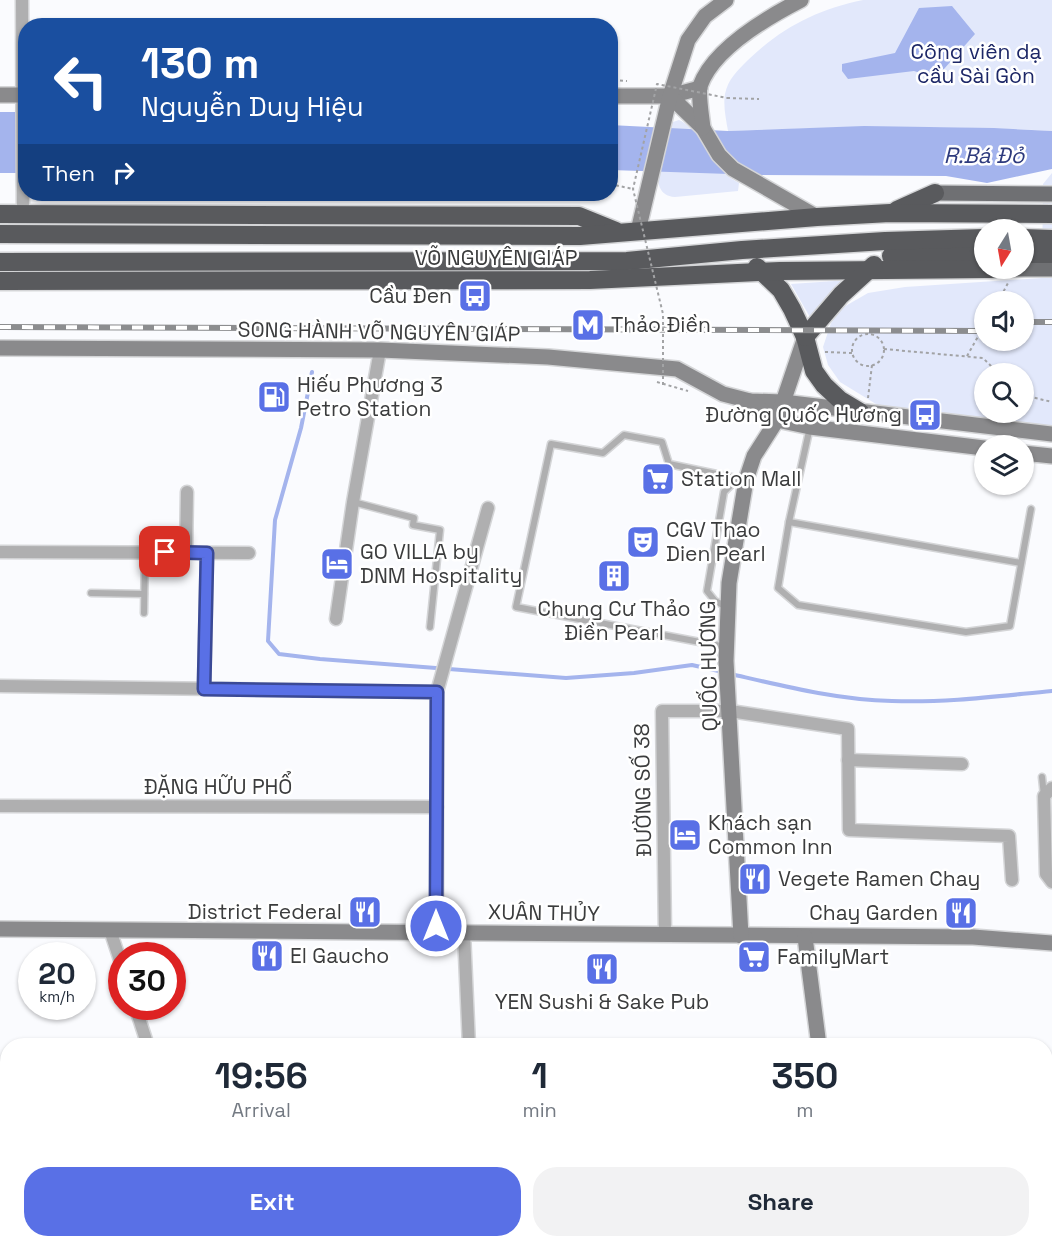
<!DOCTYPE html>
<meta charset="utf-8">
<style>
:root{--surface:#fff;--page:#f2f2f3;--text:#1f2937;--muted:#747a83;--accent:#5970e6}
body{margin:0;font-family:"Space Grotesk",sans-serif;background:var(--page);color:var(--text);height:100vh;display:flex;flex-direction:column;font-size:22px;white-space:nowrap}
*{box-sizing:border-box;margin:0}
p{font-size:20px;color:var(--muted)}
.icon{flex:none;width:33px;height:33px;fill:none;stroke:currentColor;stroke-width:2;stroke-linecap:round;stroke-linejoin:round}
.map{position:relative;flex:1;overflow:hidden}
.details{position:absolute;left:0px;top:1038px;width:1053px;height:210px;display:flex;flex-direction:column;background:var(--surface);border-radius:24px 24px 0 0;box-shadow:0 2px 4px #0004}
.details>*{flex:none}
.top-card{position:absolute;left:18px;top:18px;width:600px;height:183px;border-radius:24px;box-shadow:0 2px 4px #0004;background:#1a4fa0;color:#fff;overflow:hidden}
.needle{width:39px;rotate:191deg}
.fabs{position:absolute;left:974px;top:219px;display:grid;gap:12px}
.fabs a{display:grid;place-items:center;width:60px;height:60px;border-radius:50%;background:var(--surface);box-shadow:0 2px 4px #0004;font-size:30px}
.speed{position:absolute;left:18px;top:942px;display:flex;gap:12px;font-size:30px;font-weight:700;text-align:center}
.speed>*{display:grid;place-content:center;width:78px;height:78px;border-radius:50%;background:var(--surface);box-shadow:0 2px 4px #0004;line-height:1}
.speed small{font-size:15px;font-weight:400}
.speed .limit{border:9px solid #d22;background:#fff;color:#111}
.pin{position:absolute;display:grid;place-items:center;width:51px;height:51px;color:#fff;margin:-26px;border-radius:12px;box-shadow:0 3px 9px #0006}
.me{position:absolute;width:66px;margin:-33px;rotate:0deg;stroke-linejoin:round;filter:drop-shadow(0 0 4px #0008)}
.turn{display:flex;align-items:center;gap:21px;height:126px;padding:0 24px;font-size:27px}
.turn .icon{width:78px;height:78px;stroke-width:2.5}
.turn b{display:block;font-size:42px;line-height:51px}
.then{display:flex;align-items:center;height:57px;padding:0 24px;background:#0003;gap:12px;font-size:22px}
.eta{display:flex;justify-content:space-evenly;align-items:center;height:102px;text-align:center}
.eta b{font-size:36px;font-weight:800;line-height:42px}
.button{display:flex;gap:12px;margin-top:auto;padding:12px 24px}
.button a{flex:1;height:69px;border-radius:24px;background:var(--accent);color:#fff;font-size:24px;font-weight:800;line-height:69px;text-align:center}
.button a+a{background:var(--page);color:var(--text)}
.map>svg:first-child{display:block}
.green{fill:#e2e8fb;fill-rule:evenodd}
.water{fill:#a4b4ed}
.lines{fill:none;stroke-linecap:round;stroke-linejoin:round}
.stream{stroke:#a4b4ed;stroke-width:4}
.lane-casing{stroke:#d4d5d7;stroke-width:9}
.street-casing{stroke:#d4d5d7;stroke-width:15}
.secondary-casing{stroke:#d4d5d7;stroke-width:18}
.primary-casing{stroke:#d4d5d7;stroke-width:18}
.highway-casing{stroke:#d4d5d7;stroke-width:21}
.path{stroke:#a2a3a5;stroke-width:2;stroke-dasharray:3 3;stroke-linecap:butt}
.lane{stroke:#afafb0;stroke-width:6}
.street{stroke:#afafb0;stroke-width:12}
.secondary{stroke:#8a8a8c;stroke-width:15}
.primary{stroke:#6f7073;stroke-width:15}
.highway{stroke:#595a5d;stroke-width:18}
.rail-casing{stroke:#8c8d8f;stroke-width:6}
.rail{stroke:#fff;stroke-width:4;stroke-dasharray:11;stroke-linecap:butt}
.path-bridge{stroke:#a2a3a5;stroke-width:2;stroke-dasharray:3 3;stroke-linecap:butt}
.route-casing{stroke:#3a4996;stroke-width:15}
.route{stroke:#5970e6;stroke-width:10}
.labels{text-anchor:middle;stroke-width:5;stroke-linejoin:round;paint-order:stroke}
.park-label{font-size:21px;fill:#1d2767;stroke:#fff}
.street-label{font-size:21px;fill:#3b3c3d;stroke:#fff}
.poi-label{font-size:21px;fill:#3b3c3d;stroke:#fff;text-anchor:start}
.water-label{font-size:22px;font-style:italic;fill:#2d3a7d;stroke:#fff}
</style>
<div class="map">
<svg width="1052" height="1248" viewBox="0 0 1052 1248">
<rect width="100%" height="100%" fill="#fafbfe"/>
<g class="green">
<path d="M863,0H1052V131C944,125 836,127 728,131C726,119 723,106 725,94C728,79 738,70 748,60C781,28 818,9 863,0Z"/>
<path d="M679,120C696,127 710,158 723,172C727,176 733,180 739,183L738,191L675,197C643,195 665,143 670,123Z"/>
<path d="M1052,173V432L889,412L840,382L828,365L823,347L831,323L842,308L868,293L905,287L1042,278L1043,184ZM984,302H1023V340H984ZM984,374H1023V412H984Z"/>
<polygon points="849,280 811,319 791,284"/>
</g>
<g class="water">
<polygon points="952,6 975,34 936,78 914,71 848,79 842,71 842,64 895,53 919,8"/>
<rect x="0" y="112" width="25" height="61"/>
<polygon points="610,125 728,131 864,126 994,128 1052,131 1052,169 987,183 946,176 759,175 611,170"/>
</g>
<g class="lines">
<g class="stream">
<polyline points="312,372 301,428 275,520 268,641 279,654 320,659 566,678 634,673 692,665 723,672"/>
<path d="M731,674C783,686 838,700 892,701C946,703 999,696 1052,691"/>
</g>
<g class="lane-casing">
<g id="lane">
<polyline points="810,427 789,522 778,588 798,605 966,632 1010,626 1031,509"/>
<polyline points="353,502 414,518 413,525 440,530 430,627"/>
<polyline points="789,522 1021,563"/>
<polyline points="91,593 144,594"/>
<polyline points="727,607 715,601 707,591 724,492 732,484 745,480"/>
<polyline points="144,613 145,553"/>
<polyline points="726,647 516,607 551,444 603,453 624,435 662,442 669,464 745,480"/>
<polyline points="1042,777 1044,796"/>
<polyline points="253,1240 254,1248"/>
</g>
</g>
<g class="street-casing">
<g id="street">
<polyline points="22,0 23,214"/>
<polyline points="0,552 249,553"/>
<polyline points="186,553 187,492"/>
<polyline points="336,619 353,502 380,350"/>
<polyline points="0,686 437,692"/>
<polyline points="204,689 207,553"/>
<polyline points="848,760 962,764"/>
<polyline points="1052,788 1044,796 1046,874 1052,882"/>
<polyline points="0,806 437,807"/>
<polyline points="110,930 122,966"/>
<polyline points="437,933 437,692 488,508"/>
<polyline points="464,933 469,1046"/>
<polyline points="665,935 662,711 730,711 848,729 849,830 1009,836 1012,880"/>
<polyline points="135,1006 148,1046"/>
<polyline points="1046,1092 1050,1092"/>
<polyline points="0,1126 8,1124"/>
<polyline points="1046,1195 1051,1194 1052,1205"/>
<polyline points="61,1240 64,1248"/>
<polyline points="492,1240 493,1248"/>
<polyline points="952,1240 953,1248"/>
<polyline points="633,1248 680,1240"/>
</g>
</g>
<g class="secondary-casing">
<g id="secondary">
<polyline points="0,95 26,95"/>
<polyline points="610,96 670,96 700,88"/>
<polyline points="670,96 703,128 719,155 733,169 817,217"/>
<path d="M703,128C702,118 698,95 700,86C713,49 768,17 801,0"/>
<polyline points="638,231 670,96 688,40 705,16 726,0"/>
<polyline points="0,348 380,350 548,357 677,369 723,394 750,401 783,402 1052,434"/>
<polyline points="750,401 756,407 777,420 810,427 984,448"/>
<polyline points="1023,453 1052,456"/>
<polyline points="0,929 973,937 1052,943"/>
<polyline points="741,936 726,661 729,583 746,480 754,456 777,420 805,337"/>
<polyline points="805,937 819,1046"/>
<polyline points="844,1240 845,1248"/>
</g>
</g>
<g class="primary-casing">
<g id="primary">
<polyline points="935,193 1052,194"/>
<polyline points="992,269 1052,269"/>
</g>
</g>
<g class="highway-casing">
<g id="highway">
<polyline points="897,210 935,193"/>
<polyline points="0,214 579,216 616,231"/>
<polyline points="0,234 580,236 817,217 890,213 1052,214"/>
<polyline points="1023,238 1052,239"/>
<polyline points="1023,254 1052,254"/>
<polyline points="891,256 984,254"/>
<polyline points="0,262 627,261 742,250 885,241 984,238"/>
<polyline points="757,267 781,290 792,309 805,337 814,371 824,385 840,400 860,412"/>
<polyline points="0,281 590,280 780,271 992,269"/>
<polyline points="805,337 841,295 874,265"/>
</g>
</g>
<g class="path">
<polyline points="614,80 627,81"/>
<polyline points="727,98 759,99"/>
<polyline points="610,184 633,189"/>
<polyline points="998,302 1008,283"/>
<circle cx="868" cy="350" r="16"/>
<polyline points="884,349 983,358 999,374"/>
<polyline points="825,352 852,353"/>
<polyline points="967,356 984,326"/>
<polyline points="657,382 688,391"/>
<polyline points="1023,395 1052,402"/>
<polyline points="868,398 872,365"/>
</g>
<use href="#lane" class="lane"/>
<use href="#street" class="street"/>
<use href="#secondary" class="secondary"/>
<use href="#primary" class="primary"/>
<use href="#highway" class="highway"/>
<g class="rail-casing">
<g id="rail">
<polyline points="1023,322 1052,322"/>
<polyline points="0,327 984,331"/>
</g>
</g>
<use href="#rail" class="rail"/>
<polyline class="path-bridge" points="663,385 663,314 633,189 657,84 727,98"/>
</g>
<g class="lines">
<g class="route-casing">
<polyline id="route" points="165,552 207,553 204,689 437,692 436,926"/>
</g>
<use href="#route" class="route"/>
</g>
<defs>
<g id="bus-square" transform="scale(1.725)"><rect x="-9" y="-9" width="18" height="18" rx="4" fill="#5970e6" stroke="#fff"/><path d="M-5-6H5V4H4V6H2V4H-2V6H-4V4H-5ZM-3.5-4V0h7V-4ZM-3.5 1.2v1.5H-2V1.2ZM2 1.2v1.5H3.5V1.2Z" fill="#fff"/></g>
<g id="metro-square" transform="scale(1.725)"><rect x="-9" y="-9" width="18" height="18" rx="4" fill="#5970e6" stroke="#fff"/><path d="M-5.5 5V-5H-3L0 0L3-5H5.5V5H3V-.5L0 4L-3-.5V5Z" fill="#fff"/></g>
<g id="fuel-square" transform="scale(1.725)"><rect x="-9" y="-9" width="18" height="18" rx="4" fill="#5970e6" stroke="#fff"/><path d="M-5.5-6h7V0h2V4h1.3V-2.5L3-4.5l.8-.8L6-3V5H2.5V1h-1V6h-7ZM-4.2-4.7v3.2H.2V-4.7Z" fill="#fff"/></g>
<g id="supermarket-square" transform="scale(1.725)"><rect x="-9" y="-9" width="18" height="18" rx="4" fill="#5970e6" stroke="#fff"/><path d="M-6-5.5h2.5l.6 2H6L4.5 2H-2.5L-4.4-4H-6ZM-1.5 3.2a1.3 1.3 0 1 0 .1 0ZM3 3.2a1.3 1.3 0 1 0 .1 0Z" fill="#fff"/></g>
<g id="theatre-square" transform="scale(1.725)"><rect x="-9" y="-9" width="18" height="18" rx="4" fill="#5970e6" stroke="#fff"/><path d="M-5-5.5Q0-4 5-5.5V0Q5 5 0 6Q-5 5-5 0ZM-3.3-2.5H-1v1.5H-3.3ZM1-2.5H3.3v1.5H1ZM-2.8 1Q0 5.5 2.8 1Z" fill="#fff"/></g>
<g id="hotel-square" transform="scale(1.725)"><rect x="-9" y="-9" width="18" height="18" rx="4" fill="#5970e6" stroke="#fff"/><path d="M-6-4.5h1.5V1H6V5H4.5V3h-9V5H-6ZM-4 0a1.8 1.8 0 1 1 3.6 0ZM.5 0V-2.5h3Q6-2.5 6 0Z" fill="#fff"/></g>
<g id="building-square" transform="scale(1.725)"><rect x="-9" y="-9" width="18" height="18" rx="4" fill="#5970e6" stroke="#fff"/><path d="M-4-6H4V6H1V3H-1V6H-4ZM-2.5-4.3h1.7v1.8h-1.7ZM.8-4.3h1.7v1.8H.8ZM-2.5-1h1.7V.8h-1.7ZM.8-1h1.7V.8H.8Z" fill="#fff"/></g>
<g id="restaurant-square" transform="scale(1.725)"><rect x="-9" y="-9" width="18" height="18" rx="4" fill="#5970e6" stroke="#fff"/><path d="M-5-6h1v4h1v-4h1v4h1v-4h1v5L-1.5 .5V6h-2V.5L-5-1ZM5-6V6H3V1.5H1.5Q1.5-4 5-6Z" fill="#fff"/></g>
</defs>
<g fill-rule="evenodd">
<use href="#bus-square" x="475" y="296"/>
<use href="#metro-square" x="588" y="325"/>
<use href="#fuel-square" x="274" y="397"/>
<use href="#bus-square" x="925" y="415"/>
<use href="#supermarket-square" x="658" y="479"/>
<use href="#theatre-square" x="643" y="542"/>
<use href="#hotel-square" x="337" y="564"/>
<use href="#building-square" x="614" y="576"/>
<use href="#hotel-square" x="685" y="835"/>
<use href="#restaurant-square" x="755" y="879"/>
<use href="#restaurant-square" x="365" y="912"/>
<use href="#restaurant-square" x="961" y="913"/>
<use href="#restaurant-square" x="267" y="956"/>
<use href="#supermarket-square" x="754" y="957"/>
<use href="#restaurant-square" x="602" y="969"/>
</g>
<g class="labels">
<g class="park-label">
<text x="976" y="59">Công viên dạ<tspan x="976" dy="24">cầu Sài Gòn</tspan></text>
</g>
<g class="street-label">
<text x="496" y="265">VÕ NGUYÊN GIÁP</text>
<text transform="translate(379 332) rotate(1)" y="7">SONG HÀNH VÕ NGUYÊN GIÁP</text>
<text transform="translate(709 666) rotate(-91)" y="7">QUỐC HƯƠNG</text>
<text x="218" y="794">ĐẶNG HỮU PHỔ</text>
<text transform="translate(643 790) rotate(-91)" y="7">ĐƯỜNG SỐ 38</text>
<text transform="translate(544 913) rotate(1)" y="7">XUÂN THỦY</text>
</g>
<g class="poi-label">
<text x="452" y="303" text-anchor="end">Cầu Đen</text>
<text x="611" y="332">Thảo Điền</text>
<text x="297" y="392">Hiếu Phương 3<tspan x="297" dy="24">Petro Station</tspan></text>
<text x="902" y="422" text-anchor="end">Đường Quốc Hương</text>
<text x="681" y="486">Station Mall</text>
<text x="666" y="537">CGV Thao<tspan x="666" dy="24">Dien Pearl</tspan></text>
<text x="360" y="559">GO VILLA by<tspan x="360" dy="24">DNM Hospitality</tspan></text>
<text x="614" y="616" text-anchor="middle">Chung Cư Thảo<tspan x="614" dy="24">Điền Pearl</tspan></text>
<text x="708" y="830">Khách sạn<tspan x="708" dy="24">Common Inn</tspan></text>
<text x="778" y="886">Vegete Ramen Chay</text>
<text x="342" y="919" text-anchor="end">District Federal</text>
<text x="938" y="920" text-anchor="end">Chay Garden</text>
<text x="290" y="963">El Gaucho</text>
<text x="777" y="964">FamilyMart</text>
<text x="602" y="1009" text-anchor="middle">YEN Sushi &amp; Sake Pub</text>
</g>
<g class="water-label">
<text x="984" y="163">R.Bá Đỏ</text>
</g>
</g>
</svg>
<div class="fabs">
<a><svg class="needle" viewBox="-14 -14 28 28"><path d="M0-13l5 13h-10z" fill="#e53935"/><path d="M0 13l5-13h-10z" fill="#747a83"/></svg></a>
<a><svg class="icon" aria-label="sound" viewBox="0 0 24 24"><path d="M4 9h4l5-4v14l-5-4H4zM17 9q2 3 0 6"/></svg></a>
<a><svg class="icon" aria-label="search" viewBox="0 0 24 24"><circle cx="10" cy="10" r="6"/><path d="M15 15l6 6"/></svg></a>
<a><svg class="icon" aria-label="layers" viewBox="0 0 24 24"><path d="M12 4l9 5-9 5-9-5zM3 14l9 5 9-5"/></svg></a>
</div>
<div class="speed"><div>20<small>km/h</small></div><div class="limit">30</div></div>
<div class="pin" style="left:165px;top:552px;background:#d93025"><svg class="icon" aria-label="arrive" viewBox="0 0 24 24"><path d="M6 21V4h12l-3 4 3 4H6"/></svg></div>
<svg class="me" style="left:436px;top:926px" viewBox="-20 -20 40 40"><circle r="17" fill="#5970e6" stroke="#fff" stroke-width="3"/><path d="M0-11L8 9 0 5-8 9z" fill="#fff"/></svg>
<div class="top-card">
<div class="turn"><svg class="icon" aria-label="left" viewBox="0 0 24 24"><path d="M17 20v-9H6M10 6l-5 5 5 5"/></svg><div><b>130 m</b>Nguyễn Duy Hiệu</div></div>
<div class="then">Then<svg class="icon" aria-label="right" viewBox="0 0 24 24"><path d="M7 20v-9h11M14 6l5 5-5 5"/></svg></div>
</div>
<section class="details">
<div class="eta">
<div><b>19:56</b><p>Arrival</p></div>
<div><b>1</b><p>min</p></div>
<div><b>350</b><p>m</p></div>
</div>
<div class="button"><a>Exit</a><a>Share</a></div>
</section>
</div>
